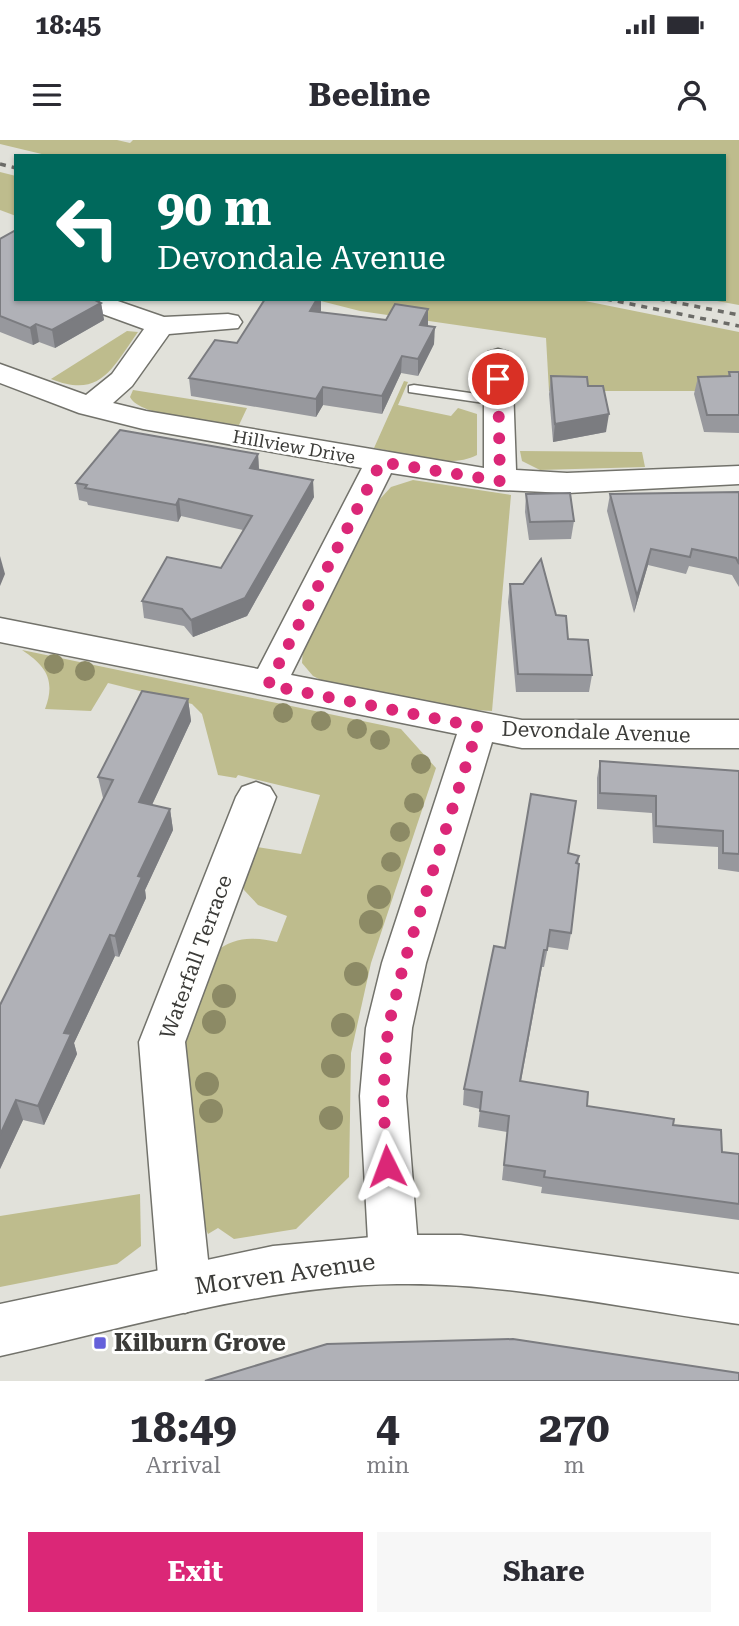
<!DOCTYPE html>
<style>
:root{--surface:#fff;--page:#f7f7f7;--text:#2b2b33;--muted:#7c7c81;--accent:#db2777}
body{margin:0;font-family:"Roboto Serif",serif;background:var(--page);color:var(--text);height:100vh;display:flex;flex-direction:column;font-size:26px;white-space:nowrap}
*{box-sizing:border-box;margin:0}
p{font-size:23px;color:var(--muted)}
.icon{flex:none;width:38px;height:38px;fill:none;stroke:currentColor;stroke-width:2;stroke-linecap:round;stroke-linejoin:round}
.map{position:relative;height:1241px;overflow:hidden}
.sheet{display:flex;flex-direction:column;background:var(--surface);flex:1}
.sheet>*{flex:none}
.hud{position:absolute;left:14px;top:14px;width:712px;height:147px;border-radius:0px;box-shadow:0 2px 5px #0004;background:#00695c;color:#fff;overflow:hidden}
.pin{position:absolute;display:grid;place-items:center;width:60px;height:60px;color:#fff;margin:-30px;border:4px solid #fff;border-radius:50%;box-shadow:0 2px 7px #0007}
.me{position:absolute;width:77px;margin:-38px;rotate:357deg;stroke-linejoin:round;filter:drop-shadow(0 0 5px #0008)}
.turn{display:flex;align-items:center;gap:24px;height:147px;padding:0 28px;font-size:32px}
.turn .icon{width:91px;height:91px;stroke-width:2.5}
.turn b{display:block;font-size:49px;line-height:60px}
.eta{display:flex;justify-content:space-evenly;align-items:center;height:119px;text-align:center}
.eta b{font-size:42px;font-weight:700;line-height:49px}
.button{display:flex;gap:14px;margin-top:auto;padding:14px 28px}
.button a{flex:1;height:80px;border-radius:0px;background:var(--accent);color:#fff;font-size:28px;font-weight:700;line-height:80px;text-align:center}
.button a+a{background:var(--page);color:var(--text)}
.status{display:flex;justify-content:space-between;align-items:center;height:49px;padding:0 35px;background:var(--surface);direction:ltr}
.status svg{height:19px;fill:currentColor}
header{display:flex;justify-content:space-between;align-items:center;height:91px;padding:0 28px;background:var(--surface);font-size:32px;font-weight:700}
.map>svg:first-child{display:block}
.green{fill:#bebc8d}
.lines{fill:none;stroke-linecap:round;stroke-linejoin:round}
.lane-casing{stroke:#72726b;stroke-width:3}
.street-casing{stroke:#72726b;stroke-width:3}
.secondary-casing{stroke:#72726b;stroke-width:3}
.lane{fill:#fff;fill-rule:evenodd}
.street{fill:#fff;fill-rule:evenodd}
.secondary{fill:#fff;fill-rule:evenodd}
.rail{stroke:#6b6b67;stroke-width:3.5;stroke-dasharray:6 6;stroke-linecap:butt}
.tree{fill:#8c8a65}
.wall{fill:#97989d}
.shaded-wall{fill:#7b7c80}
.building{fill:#b0b1b7;stroke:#7b7c80;stroke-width:2}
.route{stroke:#db2777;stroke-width:12;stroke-dasharray:0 21.6}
.poi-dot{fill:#6560da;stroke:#fffffe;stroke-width:2.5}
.labels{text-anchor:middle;stroke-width:6;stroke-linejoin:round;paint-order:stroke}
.far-street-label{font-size:18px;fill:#3b3b38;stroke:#fffffe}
.street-label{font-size:21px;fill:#3b3b38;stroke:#fffffe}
.near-street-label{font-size:24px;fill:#3b3b38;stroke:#fffffe}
.near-poi-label{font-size:24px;font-weight:bold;fill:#3b3b38;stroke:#fffffe;text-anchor:start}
</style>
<div class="status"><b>18:45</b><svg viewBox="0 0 49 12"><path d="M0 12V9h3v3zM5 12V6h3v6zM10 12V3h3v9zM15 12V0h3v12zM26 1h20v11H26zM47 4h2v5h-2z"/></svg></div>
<header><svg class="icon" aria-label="menu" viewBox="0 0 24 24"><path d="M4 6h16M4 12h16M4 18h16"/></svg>Beeline<svg class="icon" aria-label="person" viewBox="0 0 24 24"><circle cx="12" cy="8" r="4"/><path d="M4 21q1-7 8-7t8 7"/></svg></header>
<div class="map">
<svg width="739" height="1241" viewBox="0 0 739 1241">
<rect width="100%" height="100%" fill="#e1e1da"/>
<g class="green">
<polygon points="0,0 117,0 130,3 133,0 739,0 739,165 706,159 724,159 724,16 50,16 0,4"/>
<polygon points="0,32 16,36 16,76 0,70"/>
<polygon points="313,159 575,159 739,192 739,241 695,251 549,251 546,198 360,171"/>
<path d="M127,191L138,192C112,228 101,259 51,239Z"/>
<path d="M404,241L408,242L398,265L451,276L458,268L477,274V315C449,330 405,313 374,308Z"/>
<path d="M133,250L247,268L239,285C216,282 139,277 130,257Z"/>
<polygon points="520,311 642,312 645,327 540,330 522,321"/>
<polygon points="413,340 511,355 492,571 439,568 323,541 313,536 302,523 303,507 379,360 391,347"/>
<path d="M22,510L401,589L436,628L371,823L351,913L349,1037L296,1089L234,1099L218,1088L208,1094L200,1075L183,916L185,895L214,813C235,796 252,797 277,802L287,776L258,765L244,750L243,740L257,707L301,714L320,655L238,635L236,638L218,635L202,574L192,564L108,543L91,571L45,569C56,540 46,526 22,510Z"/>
<polygon points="140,1054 141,1106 117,1124 0,1147 0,1076"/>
</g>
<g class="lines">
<g class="lane-casing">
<polygon id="lane" points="414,245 498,257 505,261 498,265 409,252 409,246"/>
</g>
<g class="street-casing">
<g id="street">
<polygon points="112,159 164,177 228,174 238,176 242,182 238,188 169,194 132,246 113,263 146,271 484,328 484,218 488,212 498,209 508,212 512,218 516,330 567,333 739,326 739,344 567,353 500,350 391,333 291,535 522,580 739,580 739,608 522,608 492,602 426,823 412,888 406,956 419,1119 412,1136 394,1143 376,1136 369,1119 360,956 366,888 382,823 457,594 0,502 0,478 258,529 362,328 143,289 79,273 0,243 0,224 86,255 112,234 144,189 100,173 96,167 100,161"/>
<polygon points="256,642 270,647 276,657 185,902 211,1148 203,1166 185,1173 167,1166 159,1148 139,902 236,657 242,647"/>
</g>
</g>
<g class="secondary-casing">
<path id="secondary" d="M394,1095H461L739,1134V1184C629,1169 506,1142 397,1144C267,1145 126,1188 0,1216V1164L273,1106Z"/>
</g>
<use href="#lane" class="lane"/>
<use href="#street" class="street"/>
<use href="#secondary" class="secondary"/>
<g class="rail">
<polyline points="0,24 16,28"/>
<polyline points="606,159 739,186"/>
<polyline points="659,159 739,175"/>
</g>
</g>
<g class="tree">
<circle cx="54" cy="524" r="10"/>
<circle cx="85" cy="531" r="10"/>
<circle cx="283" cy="573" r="10"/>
<circle cx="321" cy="581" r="10"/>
<circle cx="357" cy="589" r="10"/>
<circle cx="380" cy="600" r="10"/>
<circle cx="421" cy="624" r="10"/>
<circle cx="414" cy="663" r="10"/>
<circle cx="400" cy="692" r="10"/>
<circle cx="391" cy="722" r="10"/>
<circle cx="379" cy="757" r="12"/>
<circle cx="371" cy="782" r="12"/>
<circle cx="356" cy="834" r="12"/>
<circle cx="224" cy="856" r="12"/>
<circle cx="214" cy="882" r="12"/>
<circle cx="343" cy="885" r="12"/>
<circle cx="333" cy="926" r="12"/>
<circle cx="207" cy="944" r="12"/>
<circle cx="211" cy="971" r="12"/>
<circle cx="331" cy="978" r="12"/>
</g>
<g class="wall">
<polygon points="0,99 16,159 101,163 104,180 55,208 39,202 33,205 0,192"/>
<polygon points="265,159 321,159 320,172 428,186 434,204 418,236 401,233 382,274 323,265 316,277 191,256 189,238 237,203"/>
<polygon points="729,232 739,232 739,293 704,292 694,254 698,237 728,236"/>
<polygon points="551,236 588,246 606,292 553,302 549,254"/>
<polygon points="258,314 259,329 314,357 247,476 193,497 184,486 144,478 142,461 221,428 243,390 181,376 178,382 88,365 87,362 79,360 76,343"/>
<polygon points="739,352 739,447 732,435 689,426 686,434 648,425 634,473 607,371 610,354"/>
<polygon points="526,354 574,381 571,399 529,400 525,372"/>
<polygon points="510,444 556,475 568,499 592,535 589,552 516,552 508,462"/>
<polygon points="188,559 191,581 152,665 170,669 173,690 145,750 146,758 119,817 115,816 74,903 77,914 44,985 23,980 0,1029 0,865 104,659 103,658 98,637"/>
<polygon points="600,621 739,631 739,732 718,729 718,707 653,703 652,673 597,669 597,638"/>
<polygon points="568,713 579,716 571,793 568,810 548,807 544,827 542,827 521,941 587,966 673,985 722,1012 739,1014 739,1080 541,1053 542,1047 502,1040 507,992 478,987 480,969 463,965 464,949 505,808"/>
</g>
<g class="shaded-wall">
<polygon points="317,159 321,159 321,171 311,188 310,171"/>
<polygon points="101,163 104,180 55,208 52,190"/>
<polygon points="428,169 428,187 420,185"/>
<polygon points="36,184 39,202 33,205 30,188"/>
<polygon points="435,187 434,204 418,236 418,219"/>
<polygon points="402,216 401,233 382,274 382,256"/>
<polygon points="323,247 323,265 316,277 316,259"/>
<polygon points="609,274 606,292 553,302 555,284"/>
<polygon points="258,314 259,331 250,328"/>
<polygon points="313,340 314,357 247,476 193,497 191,480"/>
<polygon points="179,359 181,376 178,382 176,365"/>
<polygon points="651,409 648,425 634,473 637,456"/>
<polygon points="0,416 5,434 0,446"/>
<polygon points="188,559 191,581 143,684 139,662"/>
<polygon points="170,669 173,690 145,750 146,758 119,817 115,796 138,736"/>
<polygon points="110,795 115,816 74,903 77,914 44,985 38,966 64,893"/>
<polygon points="16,960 23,980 0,1029 0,995"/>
</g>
<g class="building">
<polygon points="16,90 16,159 93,159 101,163 52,190 36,184 30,188 0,176 0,99"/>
<polygon points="265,159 317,159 310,171 386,180 395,164 428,169 420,185 435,187 418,219 402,216 382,256 323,247 316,259 189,238 215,200 237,203"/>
<polygon points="729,232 739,232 739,275 707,275 698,237 730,236"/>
<polygon points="551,236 587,237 588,246 603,246 609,274 555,284"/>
<polygon points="120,290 258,314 250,328 313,340 245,458 191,480 182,469 142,461 167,417 221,428 252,376 179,359 176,365 85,348 87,345 76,343"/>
<polygon points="739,352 739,424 736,418 692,409 690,417 651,409 637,456 610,354"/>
<polygon points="570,353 574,381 530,382 526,354"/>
<polygon points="541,419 556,475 566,476 568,499 588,500 592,535 518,534 510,444 523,444"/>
<polygon points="142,551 188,559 139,662 170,669 138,736 142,737 115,796 110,795 64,893 71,894 38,966 16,960 0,995 0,865 113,640 98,637"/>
<polygon points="600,621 739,631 739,714 723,713 723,691 656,686 656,656 600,653"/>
<polygon points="531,654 576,661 568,713 579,716 576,723 579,724 571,793 550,790 547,810 544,810 520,941 588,952 587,966 674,979 673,985 721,990 722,1012 739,1014 739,1064 544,1037 545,1031 504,1025 509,976 480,971 482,952 464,949 494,806 505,808"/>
<polygon points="513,1199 739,1233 739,1241 205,1241 327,1204"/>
</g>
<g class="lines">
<polyline class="route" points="387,1026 383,956 388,888 404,823 478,587 268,545 381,322 500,341 498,239"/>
</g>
<rect class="poi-dot" x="93" y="1196" width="14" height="14" rx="3.5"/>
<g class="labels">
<g class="far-street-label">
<text transform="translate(294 307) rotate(10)" y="6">Hillview Drive</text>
</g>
<g class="street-label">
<text transform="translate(596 592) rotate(2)" y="7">Devondale Avenue</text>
<text transform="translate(196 817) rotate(-70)" y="7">Waterfall Terrace</text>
</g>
<g class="near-street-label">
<text transform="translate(285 1134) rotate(-8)" y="8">Morven Avenue</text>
</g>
<g class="near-poi-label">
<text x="114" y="1211">Kilburn Grove</text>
</g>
</g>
</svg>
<div class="pin" style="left:498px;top:239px;background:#d93025"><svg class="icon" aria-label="arrive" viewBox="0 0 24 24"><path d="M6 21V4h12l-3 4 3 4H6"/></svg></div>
<svg class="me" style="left:387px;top:1026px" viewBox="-20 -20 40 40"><path d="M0-17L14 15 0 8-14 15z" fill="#db2777" stroke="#fff" stroke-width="4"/></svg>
<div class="hud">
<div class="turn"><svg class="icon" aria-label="left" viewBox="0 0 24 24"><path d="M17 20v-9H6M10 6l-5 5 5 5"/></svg><div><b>90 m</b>Devondale Avenue</div></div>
</div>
</div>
<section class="sheet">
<div class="eta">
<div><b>18:49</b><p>Arrival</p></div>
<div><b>4</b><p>min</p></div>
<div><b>270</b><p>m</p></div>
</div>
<div class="button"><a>Exit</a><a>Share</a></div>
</section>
